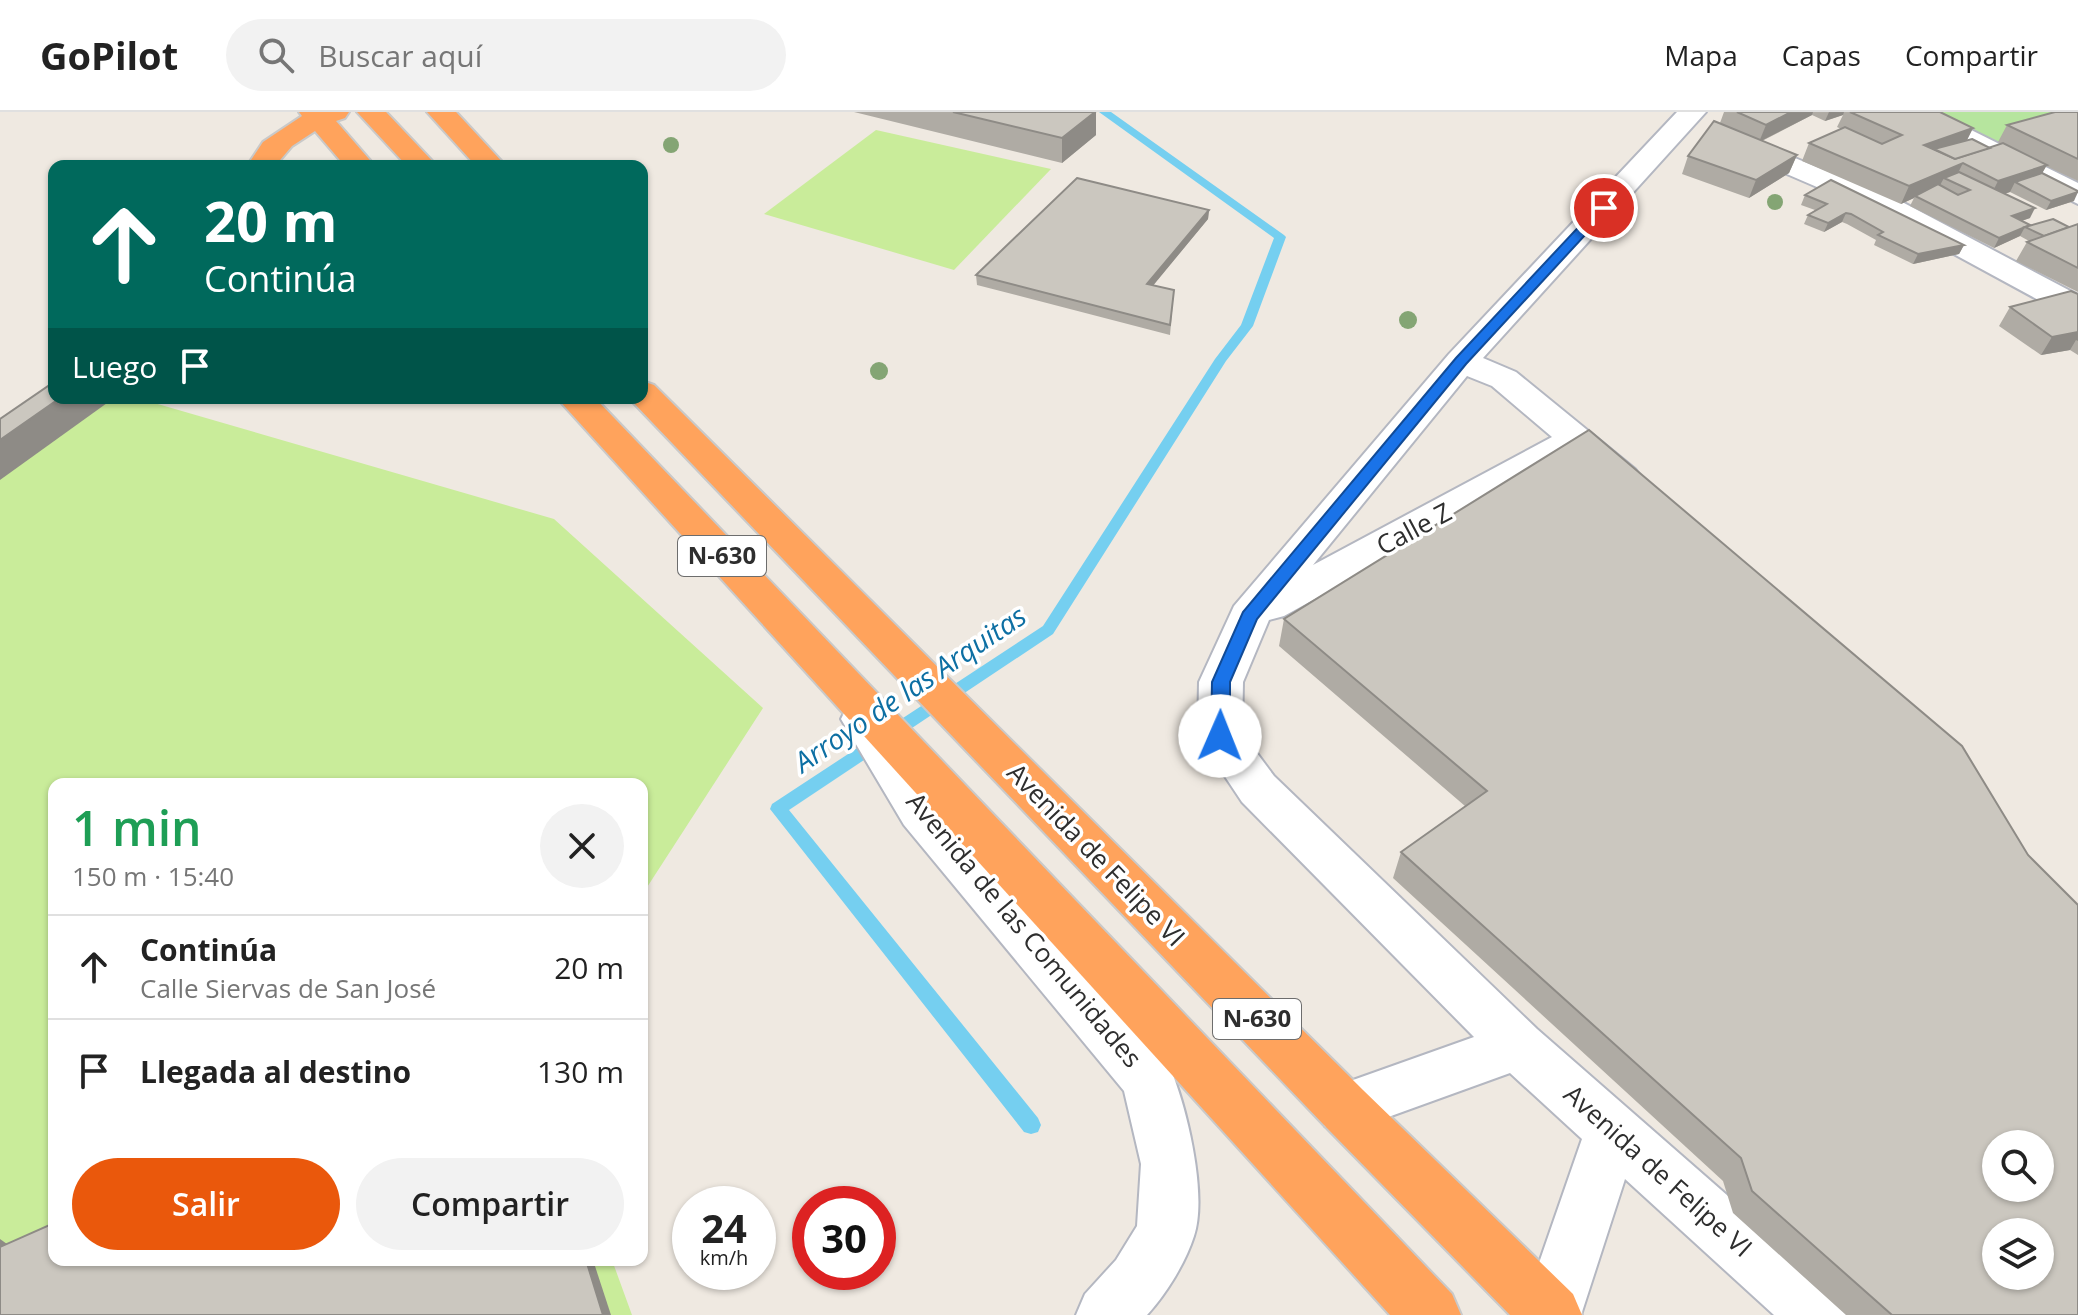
<!DOCTYPE html>
<html lang="es">
<meta charset="utf-8">
<style>
:root{--surface:#fff;--page:#f2f2f2;--text:#222;--muted:#767676;--line:#e0e0e0;--accent:#ea580c}
body{margin:0;font-family:"Open Sans",sans-serif;background:var(--page);color:var(--text);height:100vh;display:flex;flex-direction:column;font-size:30px;white-space:nowrap}
*{box-sizing:border-box;margin:0}
p{font-size:26px;color:var(--muted)}
.icon{flex:none;width:44px;height:44px;fill:none;stroke:currentColor;stroke-width:2;stroke-linecap:round;stroke-linejoin:round}
.map{position:relative;flex:1;overflow:hidden}
.details{position:absolute;left:48px;top:666px;width:600px;height:488px;display:flex;flex-direction:column;background:var(--surface);border-radius:16px;box-shadow:0 2px 6px #0004}
.details>*{flex:none}
.banner{position:absolute;left:48px;top:48px;width:600px;height:244px;border-radius:16px;box-shadow:0 2px 6px #0004;background:#00695c;color:#fff;overflow:hidden}
.tools{position:absolute;left:1982px;top:1018px;display:grid;gap:16px}
.tools a{display:grid;place-items:center;width:72px;height:72px;border-radius:50%;background:var(--surface);box-shadow:0 2px 6px #0004;font-size:40px}
.speed{position:absolute;left:672px;top:1074px;display:flex;gap:16px;font-size:40px;font-weight:700;text-align:center}
.speed>*{display:grid;place-content:center;width:104px;height:104px;border-radius:50%;background:var(--surface);box-shadow:0 2px 6px #0004;line-height:1}
.speed small{font-size:20px;font-weight:400}
.speed .limit{border:12px solid #d22;background:#fff;color:#111}
.pin{position:absolute;display:grid;place-items:center;width:68px;height:68px;color:#fff;margin:-34px;border:4px solid #fff;border-radius:50%;box-shadow:0 2px 8px #0007}
.me{position:absolute;width:88px;margin:-44px;rotate:1deg;stroke-linejoin:round;filter:drop-shadow(0 0 6px #0008)}
.turn{display:flex;align-items:center;gap:28px;height:168px;padding:0 24px;font-size:36px}
.turn .icon{width:104px;height:104px;stroke-width:2.5}
.turn b{display:block;font-size:56px;line-height:68px}
.then{display:flex;align-items:center;height:76px;padding:0 24px;background:#0003;gap:16px;font-size:30px}
.round{display:grid;place-items:center;flex:none;width:84px;height:84px;border-radius:42px;background:var(--page)}
.summary{display:flex;align-items:center;justify-content:space-between;height:136px;padding:0 24px}
h1{font-size:48px;font-weight:600;line-height:60px;color:#1e9e55}
.button{display:flex;gap:16px;margin-top:auto;padding:16px 24px}
.button a{flex:1;height:92px;border-radius:48px;background:var(--accent);color:#fff;font-size:32px;font-weight:600;line-height:92px;text-align:center}
.button a+a{background:var(--page);color:var(--text)}
ul{padding:0;list-style:none}
li{display:flex;align-items:center;gap:24px;height:104px;padding:0 24px;border-top:2px solid var(--line)}
li div{flex:1}
li b{display:block;font-size:30px}
li em{font-style:normal}
header{display:flex;align-items:center;gap:48px;box-sizing:border-box;height:112px;padding:0 40px;background:var(--surface);border-bottom:2px solid var(--line)}
header strong{font-size:38px}
nav{display:flex;gap:44px;margin-inline-start:auto;font-size:28px}
.search{width:560px;height:72px;background:var(--page);display:flex;align-items:center;gap:20px;box-sizing:border-box;padding:0 28px;border-radius:44px;color:var(--muted);font-size:30px}
.map>svg:first-child{display:block}
.green{fill:#b6e59e}
.pitch{fill:#c9ec9a}
.lines{fill:none;stroke-linecap:round;stroke-linejoin:round}
.stream{fill:#75cff0;fill-rule:evenodd}
.minor-casing{stroke:#b4b7c1;stroke-width:4}
.highway-casing{stroke:#c9c9c9;stroke-width:4}
.minor{fill:#fff;fill-rule:evenodd}
.highway{fill:#ffa35c;fill-rule:evenodd}
.tree{fill:#84a574}
.wall{fill:#afaba4}
.shaded-wall{fill:#8e8b86}
.building{fill:#cbc7bf;stroke:#8e8b86;stroke-width:2;fill-rule:evenodd}
.route{fill:#1a73e8;stroke:#114b97;stroke-width:2}
.labels{text-anchor:middle;stroke-width:7;stroke-linejoin:round;paint-order:stroke}
.shield{fill:#fff;stroke:#6d6d6d;stroke-width:2}
.shield-label{font-size:24px;font-weight:bold;fill:#2e2e2e}
.street-label{font-size:26px;fill:#2e2e2e;stroke:#fff}
.water-label{font-size:28px;font-style:italic;fill:#0d6fa3;stroke:#fff}
</style>
<header>
<strong>GoPilot</strong>
<div class="search"><svg class="icon" aria-label="search" viewBox="0 0 24 24"><circle cx="10" cy="10" r="6"/><path d="M15 15l6 6"/></svg>Buscar aquí</div>
<nav><a>Mapa</a><a>Capas</a><a>Compartir</a></nav>
</header>
<div class="map">
<svg width="2078" height="1203" viewBox="0 0 2078 1203">
<rect width="100%" height="100%" fill="#efe9e1"/>
<polygon class="green" points="1939,0 2078,0 2078,9 1998,30"/>
<g class="pitch">
<polygon points="876,18 1051,57 954,158 764,102"/>
<polygon points="83,286 137,286 554,407 763,596 642,783 642,672 54,672 54,1148 612,1148 632,1203 0,1203 0,345"/>
</g>
<g class="lines">
<polygon class="stream" points="1099,0 1111,0 1284,123 1286,125 1253,214 1226,249 1053,522 789,698 1038,1006 1041,1013 1038,1020 1031,1022 1024,1020 770,697 772,692 1043,514 1215,247 1241,213 1274,126"/>
<g class="minor-casing">
<g id="minor">
<path d="M1677,0H1706L1483,246L1516,260L1635,357L1641,365L1635,373C1608,380 1593,360 1574,344L1284,504L1269,508L1243,570L1242,621L1274,664L1537,917L1840,1182L1849,1203H1774L1625,1067L1581,1203H1521L1582,1027L1510,961L1344,1021L1325,1014L1317,996L1325,978L1474,925L1242,690L1198,624L1199,570L1234,494L1449,242ZM1467,264L1492,274L1552,325L1313,453Z"/>
<polygon points="1900,0 1935,0 2078,71 2078,92 1904,6"/>
<polygon points="1739,23 1904,91 2078,183 2078,206 2066,203 1882,103 1729,37 1725,31 1729,25"/>
<path d="M863,591L879,595L938,687L1168,951C1186,991 1208,1082 1194,1124C1185,1152 1166,1182 1147,1203H1076L1085,1182L1116,1148L1137,1114L1141,1052L1124,979L904,713L841,607L847,595Z"/>
</g>
</g>
<g class="highway-casing">
<g id="highway">
<polygon points="299,0 349,0 345,6 336,9 375,54 345,54 315,19 292,34 275,54 247,54 263,30 302,4"/>
<polygon points="357,0 386,0 437,54 407,54"/>
<polygon points="427,0 456,0 506,54 476,54"/>
<polygon points="642,269 654,273 1363,978 1573,1182 1582,1203 1510,1203 1325,1014 630,287 642,286"/>
<polygon points="557,286 595,286 1452,1182 1461,1203 1390,1203"/>
</g>
</g>
<use href="#minor" class="minor"/>
<use href="#highway" class="highway"/>
</g>
<g class="tree">
<circle cx="671" cy="33" r="8"/>
<circle cx="1775" cy="90" r="8"/>
<circle cx="1408" cy="208" r="9"/>
<circle cx="879" cy="259" r="9"/>
</g>
<g class="wall">
<polygon points="854,0 1096,0 1096,23 1062,51"/>
<polygon points="1724,0 1940,0 1973,16 1967,28 1990,36 2001,32 1998,30 2007,13 2078,0 2078,69 2046,54 2042,61 2074,89 2046,98 2010,80 2004,82 2030,106 2021,109 2030,113 2069,115 2078,112 2078,180 2016,149 2027,130 2029,129 2020,124 1994,136 1910,94 1914,86 1901,92 1802,49 1809,31 1841,17 1837,15 1843,3 1825,9 1812,3 1762,29 1797,43 1789,61 1749,86 1682,62 1688,44 1720,11"/>
<polygon points="1805,83 1964,133 1959,142 1913,152 1874,133 1876,128 1847,112 1842,110 1824,120 1804,112 1808,103 1815,98 1801,93"/>
<polygon points="1209,98 1208,107 1153,173 1174,178 1170,223 977,173 976,163"/>
<polygon points="2078,182 2078,243 2070,238 2041,243 1999,214 2010,195"/>
<polygon points="1589,318 2078,1203 1846,1203 1733,1101 1723,1069 1393,766 1401,740 1465,694 1279,534 1284,507"/>
</g>
<g class="shaded-wall">
<polygon points="1095,0 1096,0 1096,23 1062,51 1062,26"/>
<polygon points="1791,0 1813,0 1812,3 1759,30 1766,13"/>
<polygon points="1829,0 1844,0 1843,3 1825,9"/>
<polygon points="1973,16 1964,34 1920,41 1924,33"/>
<polygon points="1797,43 1789,61 1749,86 1756,68"/>
<polygon points="1963,51 1954,69 1944,66 1939,75 1915,84 1914,86 1901,92 1909,74"/>
<polygon points="2047,53 2037,70 2015,70 2010,80 1989,87 1998,69"/>
<polygon points="2078,80 2074,89 2046,98 2051,89"/>
<polygon points="2035,96 2030,106 2007,114 2012,104"/>
<polygon points="1209,98 1208,107 1147,181 1147,172"/>
<polygon points="1846,101 1842,110 1824,120 1828,111"/>
<polygon points="2025,115 2020,124 1994,136 1999,126"/>
<polygon points="1964,133 1959,142 1913,152 1918,142"/>
<polygon points="2078,220 2078,229 2076,228 2070,238 2041,243 2052,225"/>
<polygon points="60,286 114,286 0,368 0,328"/>
<polygon points="0,1127 32,1150 0,1135"/>
<polygon points="586,1148 593,1148 611,1203 603,1203"/>
</g>
<g class="building">
<polygon points="953,0 1095,0 1062,26"/>
<polygon points="1737,0 1791,0 1766,13"/>
<polygon points="1850,0 1940,0 1973,16 1924,33 1955,47 2003,31 2047,53 1998,69 1963,51 1909,74 1809,31 1845,15 1882,32 1902,23"/>
<polygon points="2055,0 2078,0 2078,47 2007,13"/>
<polygon points="1714,9 1797,43 1756,68 1688,44"/>
<polygon points="1972,27 1990,36 1955,47 1934,37"/>
<polygon points="1959,60 2035,96 2012,104 2030,113 1999,126 1915,84 1938,72 1958,83 1970,78 1944,66"/>
<polygon points="2042,61 2078,79 2078,80 2051,89 2015,70"/>
<polygon points="1077,66 1209,98 1147,172 1174,178 1170,213 976,163"/>
<polygon points="1831,68 1964,133 1918,142 1878,123 1883,120 1851,102 1846,101 1828,111 1808,103 1827,92 1805,83"/>
<polygon points="2053,107 2069,115 2044,124 2025,115"/>
<polygon points="2078,112 2078,156 2027,130"/>
<polygon points="2071,179 2078,182 2078,220 2052,225 2010,195"/>
<polygon points="54,270 54,286 60,286 0,328 0,307"/>
<path d="M1589,318L1962,634L2028,743L2078,793V1203H1892L1752,1079L1741,1046L1401,740L1487,679L1284,507ZM1996,1032H2040V1076H1996ZM1996,1120H2040V1164H1996Z"/>
<polygon points="54,1111 54,1148 586,1148 603,1203 0,1203 0,1133 0,1135"/>
</g>
<polygon class="route" points="1599,93 1610,96 1466,252 1257,507 1230,570 1230,624 1220,631 1214,629 1211,624 1212,570 1243,500 1456,246"/>
<g class="labels">
<g class="shield">
<rect x="678" y="424" width="88" height="40" rx="6"/>
<rect x="1213" y="887" width="88" height="40" rx="6"/>
</g>
<g class="shield-label">
<text x="722" y="452">N-630</text>
<text x="1257" y="915">N-630</text>
</g>
<g class="street-label">
<text transform="translate(1414 417) rotate(-28)" y="9">Calle Z</text>
<text transform="translate(1096 743) rotate(46)" y="9">Avenida de Felipe VI</text>
<text transform="translate(1024 818) rotate(50)" y="9">Avenida de las Comunidades</text>
<text transform="translate(1658 1059) rotate(42)" y="9">Avenida de Felipe VI</text>
</g>
<g class="water-label">
<text transform="translate(910 577) rotate(-34)" y="10">Arroyo de las Arquitas</text>
</g>
</g>
</svg>
<div class="tools">
<a><svg class="icon" aria-label="search" viewBox="0 0 24 24"><circle cx="10" cy="10" r="6"/><path d="M15 15l6 6"/></svg></a>
<a><svg class="icon" aria-label="layers" viewBox="0 0 24 24"><path d="M12 4l9 5-9 5-9-5zM3 14l9 5 9-5"/></svg></a>
</div>
<div class="speed"><div>24<small>km/h</small></div><div class="limit">30</div></div>
<div class="pin" style="left:1604px;top:96px;background:#d93025"><svg class="icon" aria-label="arrive" viewBox="0 0 24 24"><path d="M6 21V4h12l-3 4 3 4H6"/></svg></div>
<svg class="me" style="left:1220px;top:624px" viewBox="-20 -20 40 40"><circle r="19" fill="#fff"/><path d="M0-13L10 11 0 6-10 11z" fill="#1a73e8"/></svg>
<div class="banner">
<div class="turn"><svg class="icon" aria-label="ahead" viewBox="0 0 24 24"><path d="M12 20V5M6 11l6-6 6 6"/></svg><div><b>20 m</b>Continúa</div></div>
<div class="then">Luego<svg class="icon" aria-label="arrive" viewBox="0 0 24 24"><path d="M6 21V4h12l-3 4 3 4H6"/></svg></div>
</div>
<section class="details">
<div class="summary"><div><h1>1 min</h1><p>150 m · 15:40</p></div><a class="round"><svg class="icon" aria-label="close" viewBox="0 0 24 24"><path d="M6 6l12 12M18 6L6 18"/></svg></a></div>
<ul>
<li><svg class="icon" aria-label="ahead" viewBox="0 0 24 24"><path d="M12 20V5M6 11l6-6 6 6"/></svg><div><b>Continúa</b><p>Calle Siervas de San José</p></div><em>20 m</em></li>
<li><svg class="icon" aria-label="arrive" viewBox="0 0 24 24"><path d="M6 21V4h12l-3 4 3 4H6"/></svg><div><b>Llegada al destino</b></div><em>130 m</em></li>
</ul>
<div class="button"><a>Salir</a><a>Compartir</a></div>
</section>
</div>
